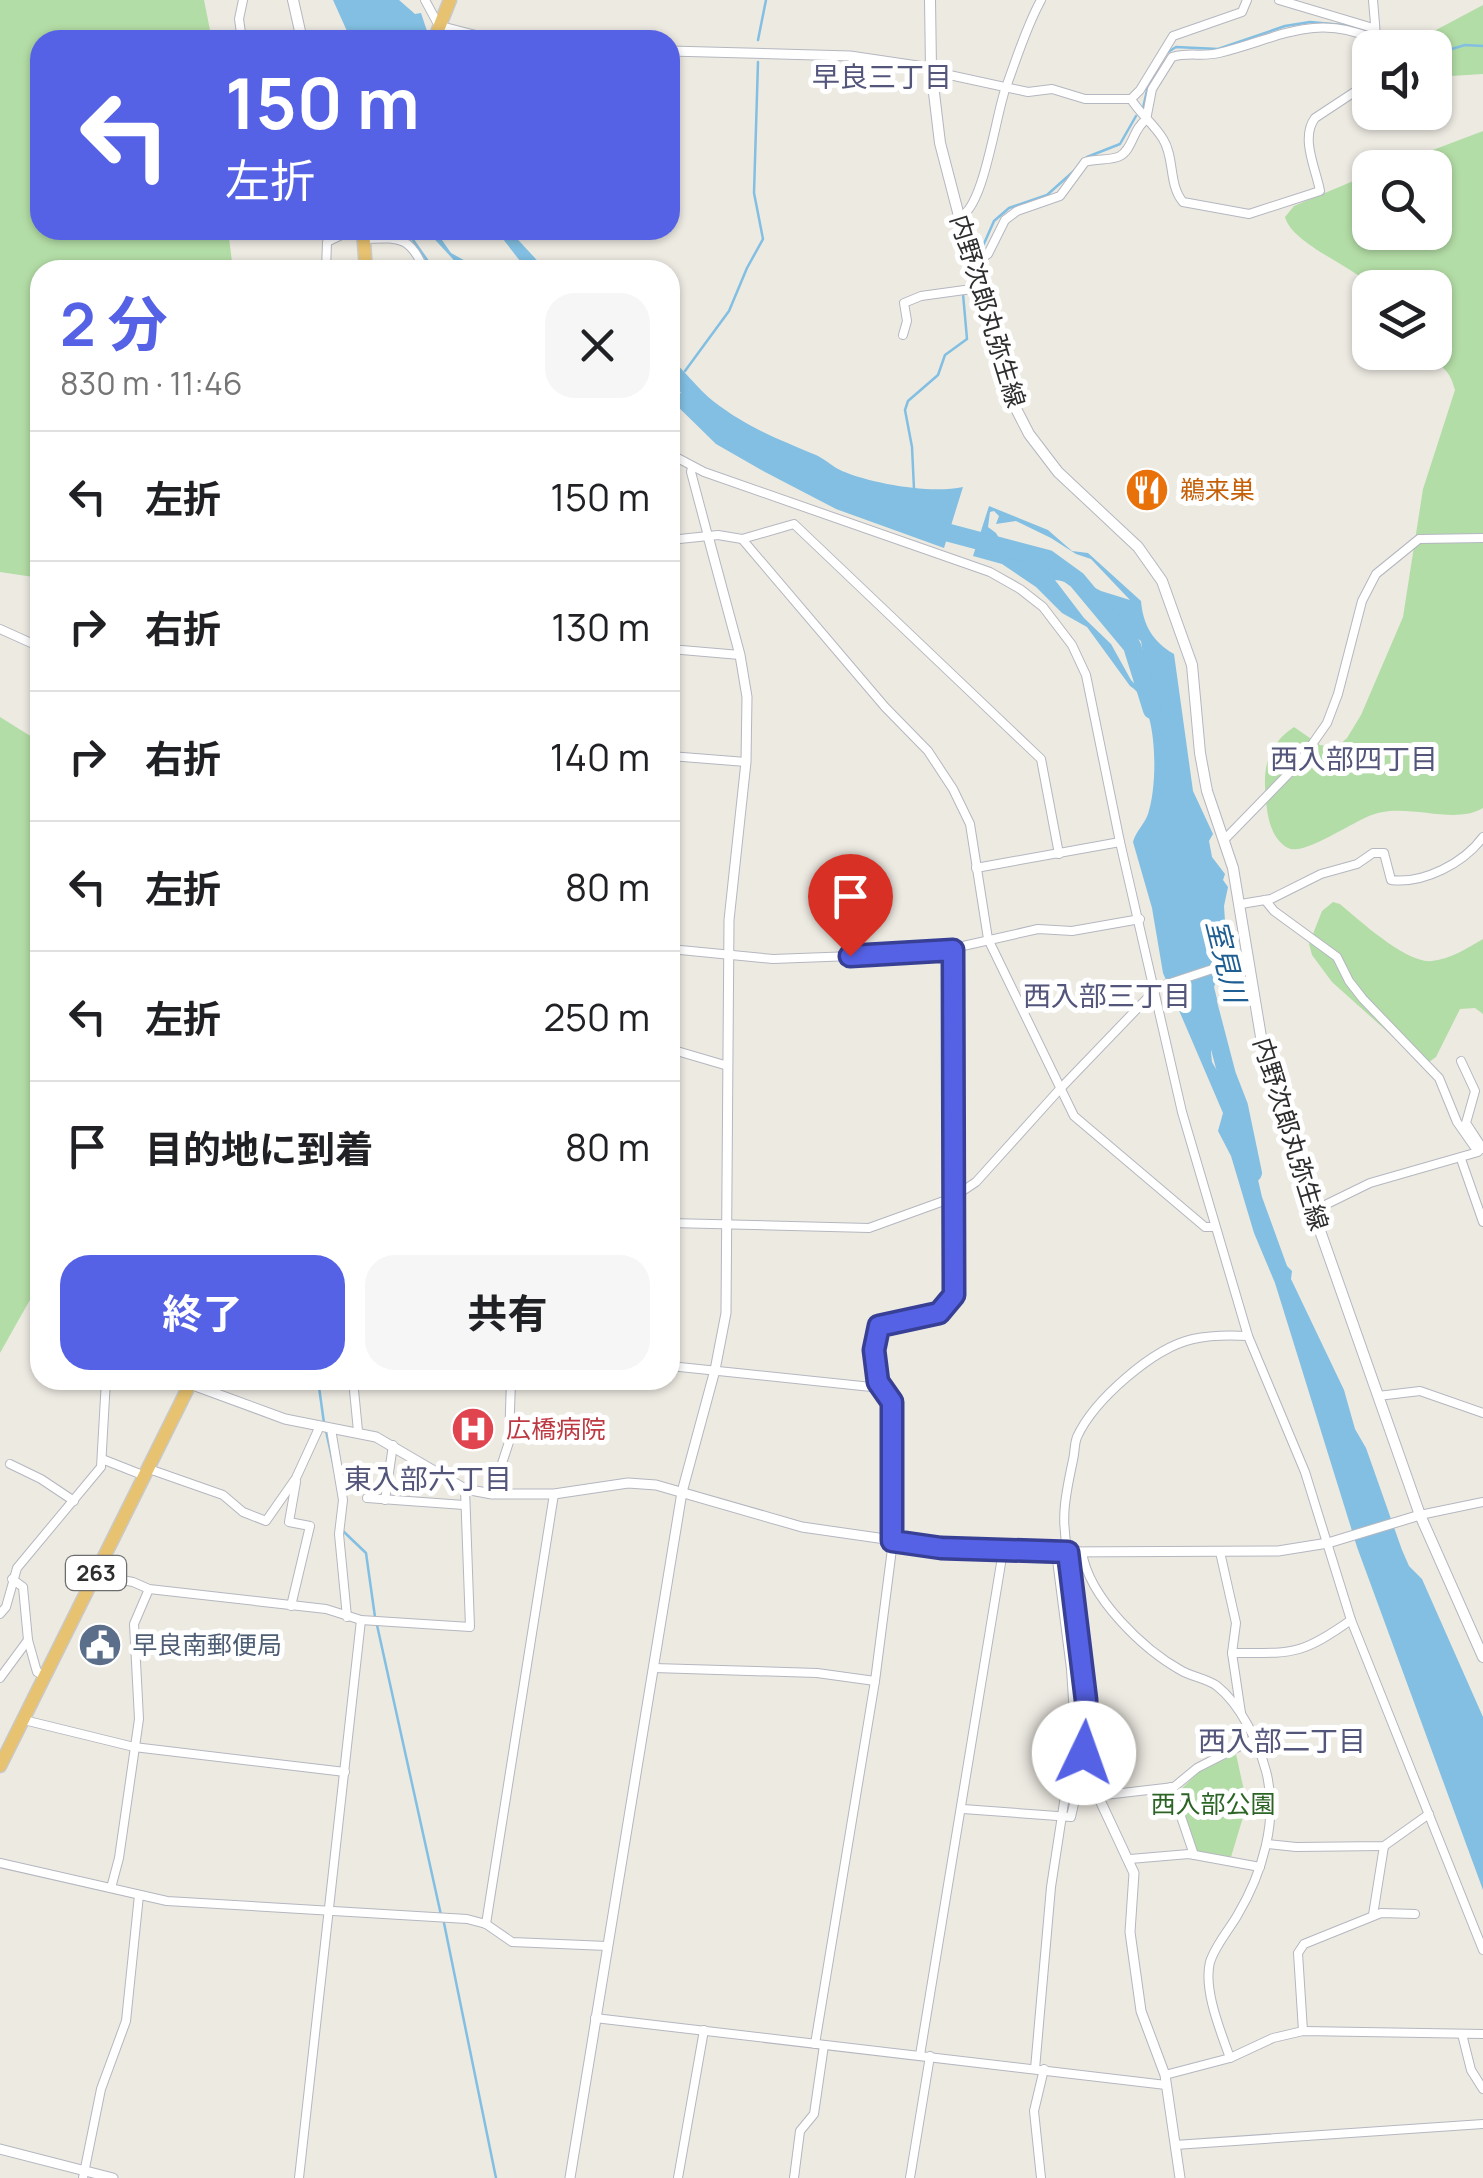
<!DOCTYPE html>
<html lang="ja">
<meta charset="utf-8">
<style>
:root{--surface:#fff;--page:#f6f6f6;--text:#202124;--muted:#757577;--line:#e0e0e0;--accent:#5662e6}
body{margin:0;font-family:Manrope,"Noto Sans JP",sans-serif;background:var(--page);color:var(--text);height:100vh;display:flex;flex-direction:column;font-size:38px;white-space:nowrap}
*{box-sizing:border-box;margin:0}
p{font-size:32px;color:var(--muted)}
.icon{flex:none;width:55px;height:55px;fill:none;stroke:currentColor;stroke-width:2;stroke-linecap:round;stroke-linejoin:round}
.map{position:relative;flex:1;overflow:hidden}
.panel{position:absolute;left:30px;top:260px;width:650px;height:1130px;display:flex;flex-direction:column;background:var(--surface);border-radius:30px;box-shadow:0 2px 8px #0004}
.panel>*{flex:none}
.top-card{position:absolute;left:30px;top:30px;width:650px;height:210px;border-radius:30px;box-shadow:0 2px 8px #0004;background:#5662e6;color:#fff;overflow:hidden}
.buttons{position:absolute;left:1352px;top:30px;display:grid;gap:20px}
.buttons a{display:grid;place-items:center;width:100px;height:100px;border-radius:20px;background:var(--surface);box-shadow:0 2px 8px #0004;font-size:50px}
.pin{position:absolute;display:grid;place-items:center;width:85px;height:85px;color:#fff;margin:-102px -42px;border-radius:50% 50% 50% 0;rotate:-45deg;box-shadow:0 0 10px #0007}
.pin .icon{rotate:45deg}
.me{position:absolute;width:110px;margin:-55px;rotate:3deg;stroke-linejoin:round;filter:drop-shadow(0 0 8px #0008)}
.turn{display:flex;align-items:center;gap:35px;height:210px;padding:0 30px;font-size:45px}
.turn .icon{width:130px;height:130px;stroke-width:2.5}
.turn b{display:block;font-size:70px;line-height:85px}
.round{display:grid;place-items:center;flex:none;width:105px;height:105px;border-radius:30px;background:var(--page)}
.headline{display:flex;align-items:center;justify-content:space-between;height:170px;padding:0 30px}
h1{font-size:60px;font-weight:700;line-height:75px;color:var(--accent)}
.cta{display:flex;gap:20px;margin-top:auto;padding:20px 30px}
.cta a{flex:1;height:115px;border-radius:30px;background:var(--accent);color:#fff;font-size:40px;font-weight:700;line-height:115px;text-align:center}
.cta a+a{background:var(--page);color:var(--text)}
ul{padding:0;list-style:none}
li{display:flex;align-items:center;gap:30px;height:130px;padding:0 30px;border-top:2px solid var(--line)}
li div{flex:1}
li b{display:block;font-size:38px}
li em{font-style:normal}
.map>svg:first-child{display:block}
.green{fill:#b3dda6}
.water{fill:#82bfe2;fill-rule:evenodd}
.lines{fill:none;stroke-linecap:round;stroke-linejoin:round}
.stream{stroke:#82bfe2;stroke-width:2.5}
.river{stroke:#82bfe2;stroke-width:18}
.minor-casing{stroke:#b5b7c0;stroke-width:10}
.tertiary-casing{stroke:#b5b7c0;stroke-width:11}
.secondary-casing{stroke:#b5b7c0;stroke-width:12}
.trunk-casing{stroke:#c9c9c9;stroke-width:15}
.minor{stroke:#fff;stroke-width:8}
.tertiary{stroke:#fff;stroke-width:9}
.secondary{stroke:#fff;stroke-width:10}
.trunk{stroke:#e7c270;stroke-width:12}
.route-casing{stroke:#384096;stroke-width:25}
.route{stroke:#5662e6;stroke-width:18}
.labels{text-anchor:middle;stroke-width:10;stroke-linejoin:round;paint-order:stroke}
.shield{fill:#fff;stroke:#6d6d6d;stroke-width:2.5}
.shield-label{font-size:22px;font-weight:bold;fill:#2e2e2e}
.street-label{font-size:25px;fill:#2e2e2e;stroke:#fff}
.food-label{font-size:25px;fill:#c56008;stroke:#fff;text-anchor:start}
.health-label{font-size:25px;fill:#be3a42;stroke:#fff;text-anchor:start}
.service-label{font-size:25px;fill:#4e5e75;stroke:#fff;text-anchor:start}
.park-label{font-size:25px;fill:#2b6424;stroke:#fff}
.neighbourhood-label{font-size:28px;fill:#53557a;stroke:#fff}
.water-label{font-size:28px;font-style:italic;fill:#1e5e92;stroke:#fff}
</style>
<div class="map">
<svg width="1483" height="2178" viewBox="0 0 1483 2178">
<rect width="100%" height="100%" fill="#edeae2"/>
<g class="green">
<polygon points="0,0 204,0 212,40 40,40 40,230 228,230 233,270 40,270 40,578 0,572"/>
<polygon points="1483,5 1483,74 1435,77 1435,48 1404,47"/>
<path d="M1483,131V808C1455,825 1412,804 1378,813C1356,818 1305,857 1288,848C1267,837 1266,805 1265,785C1264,760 1273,741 1294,727L1320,745L1337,747L1347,738L1361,715L1403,617L1423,489L1455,390C1446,351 1418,365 1390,353L1435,352V288L1373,287C1353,266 1292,244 1285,217L1294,206L1370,174V232H1435V168L1388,167Z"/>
<polygon points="0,717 40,742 40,1282 0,1353"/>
<path d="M1333,902L1340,904C1359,920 1407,964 1432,961C1451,959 1467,948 1483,939V1014L1475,1008L1460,1009L1436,1057L1429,1062L1419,1060L1332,982L1312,955L1309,944L1322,911Z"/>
<polygon points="1236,1754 1247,1804 1231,1857 1196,1851 1176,1794 1199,1772"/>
</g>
<g class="water">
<polygon points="333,0 399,0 415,14 421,13 430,40 351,40"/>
<polygon points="426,230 435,230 451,253 482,270 463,270"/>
<polygon points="496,230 509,230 546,270 527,270"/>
<path d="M670,358C685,371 699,390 713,401C748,428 776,438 816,455C825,459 833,467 842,471C873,484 931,494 963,487L944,548L836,509L765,472L716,444L670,399V396L681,393L670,377Z"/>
<path d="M989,506L1048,530L1072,551L1088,553L1141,601C1143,625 1153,642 1174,654L1193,791L1213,834L1209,841L1212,857L1225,874L1223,880L1228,887L1224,906L1227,951L1214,987L1217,999L1211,1030V1052L1212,1062L1234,1100L1244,1151L1251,1153L1253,1158L1262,1197L1287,1266L1292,1271L1291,1279L1344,1390L1355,1429L1366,1448L1402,1550L1409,1566L1422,1579L1483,1717V1890L1357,1547L1275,1283L1254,1233L1231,1156L1218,1131L1223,1113L1163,973L1152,908L1133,842C1136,831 1144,825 1148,814C1158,785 1159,703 1130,686L1087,627L1062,613L1036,587L1002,564L973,556ZM994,511L999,516L996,524L1016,521L1051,538L1076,554L1091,559L1130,600L1101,591L1051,565L1007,552L996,533L988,527L990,512ZM1055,580C1077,581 1121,615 1129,634L1141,641L1148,687L1141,690L1131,680L1111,644L1084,618Z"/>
</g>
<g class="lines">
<g class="stream">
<polyline points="1380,35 1417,48"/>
<polyline points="758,40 766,0"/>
<polyline points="1168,52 1176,47 1218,49 1285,26 1310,22 1354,26"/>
<polyline points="1435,54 1465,45 1483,46"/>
<polyline points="1143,108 1148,86 1158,67"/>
<polyline points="1087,157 1120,144 1136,116"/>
<polyline points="406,230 427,260"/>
<polyline points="979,255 994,221 1009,208 1047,195 1075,170"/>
<polyline points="685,371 729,311 747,268 763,239 754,193 758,62"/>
<polyline points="670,388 677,381"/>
<polyline points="914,489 912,447 905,410 908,401 938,375 945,355 967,339 963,294"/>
<polyline points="318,1380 324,1423"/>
<polyline points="326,1431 334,1467"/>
<polyline points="343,1531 366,1553 375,1617"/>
<polyline points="377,1625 441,1915"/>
<polyline points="444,1923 496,2178"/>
</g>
<g class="river">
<polyline points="933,519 942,531 1048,559 1077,580 1132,646 1152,710"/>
<polyline points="1206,995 1227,1075 1239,1106 1253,1173"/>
</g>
<g class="minor-casing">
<g id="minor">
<polyline points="425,0 439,26"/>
<polyline points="1279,0 1373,28"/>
<polyline points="1373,0 1377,48"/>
<polyline points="242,40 239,19 243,0"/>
<polyline points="931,71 1028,92 1052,89 1085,99 1131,99 1140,90 1173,36 1242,12 1247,0"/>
<path d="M1131,99C1140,114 1154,124 1163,139C1175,158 1168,184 1183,202L1249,214L1320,191C1316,169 1300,138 1315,118L1359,89L1370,77"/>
<path d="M959,217C984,210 996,112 1006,87C1017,58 1026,27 1041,0"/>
<path d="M363,239C397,238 410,234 424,270"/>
<path d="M972,265L988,254L1005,220L1017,211L1060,196L1085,162C1096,158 1111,161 1120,156C1133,149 1133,128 1146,120L1152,89L1172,57C1187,52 1203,57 1219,53C1277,39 1314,12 1374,39"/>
<polyline points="326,270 327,242 350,231 363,231"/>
<polyline points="903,335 907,321 904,303 921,296 979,288"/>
<polyline points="670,454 704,472 990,572 1020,589 1043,607 1072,645 1086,675 1120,842 1182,1112 1248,1336 1305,1472 1351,1620 1483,1950"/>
<polyline points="692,467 691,472 708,536"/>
<polyline points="742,539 794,524 1041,759 1059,854"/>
<polyline points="670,540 718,535 742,539 885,707 928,751 953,789 970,824 988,939 1074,1116 1205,1227 1214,1227"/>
<polyline points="0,629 40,647"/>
<polyline points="670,649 740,655"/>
<polyline points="670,756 746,762"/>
<polyline points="1225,839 1299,763 1327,723 1338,694 1362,601 1376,574 1419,539 1483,538"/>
<polyline points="976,868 1120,842"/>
<polyline points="1265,900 1274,911 1337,957 1349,981 1363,999 1439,1078 1457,1122 1478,1152 1370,1183 1325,1205 1312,1208"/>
<path d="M1241,904L1271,899L1321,874L1357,864L1373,853H1384L1391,880C1424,884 1464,863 1483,837"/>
<polyline points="670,949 773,959 932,953 1038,929 1072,931 1140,919"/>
<polyline points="670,1049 728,1066"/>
<polyline points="1461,1061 1475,1091 1466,1123 1483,1149"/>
<polyline points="1461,1159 1483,1222"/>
<polyline points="670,1223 869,1228 952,1198 976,1182 1059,1090 1158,987 1246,958"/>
<polyline points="670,1366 881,1388 892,1402 893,1541 875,1681 815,2044"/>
<polyline points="353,1380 358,1431"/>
<polyline points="881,1388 874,1350 879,1325 939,1313 954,1295 953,950"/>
<polyline points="1378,1396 1420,1391 1483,1413"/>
<polyline points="331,1429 343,1500 339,1534 347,1617"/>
<polyline points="102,1459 145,1476"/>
<polyline points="10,1464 41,1479 74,1501"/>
<polyline points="149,1469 223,1495 243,1512 266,1521 296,1478 319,1428"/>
<polyline points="492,1494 509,1442 511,1380"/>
<polyline points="367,1498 464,1505"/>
<polyline points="385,1500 393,1445"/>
<polyline points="1420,1515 1483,1502"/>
<path d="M1068,1552C1060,1518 1066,1493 1073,1460C1075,1452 1074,1445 1077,1437C1094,1400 1153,1348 1193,1339C1211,1335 1230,1335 1248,1336"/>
<path d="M1082,1552C1089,1598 1144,1650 1182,1671C1193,1677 1208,1679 1217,1686C1241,1705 1258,1742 1266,1771C1279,1820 1262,1874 1237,1916C1228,1931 1215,1946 1210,1962C1203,1990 1221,2032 1230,2058"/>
<path d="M1220,1552L1236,1623L1232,1653C1293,1653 1300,1656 1351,1620"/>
<polyline points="95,1575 133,1582 149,1589 326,1609 361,1620 470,1627 465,1489"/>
<polyline points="12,1579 23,1587 28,1640 37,1672 46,1676"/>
<polyline points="291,1606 310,1526 289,1522 296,1482"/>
<polyline points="0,1614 6,1607 17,1568 101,1467 106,1380"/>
<polyline points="1232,1653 1241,1713"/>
<polyline points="654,1668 817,1673 875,1681"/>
<polyline points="0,1678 28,1640"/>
<polyline points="24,1720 134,1747 345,1772"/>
<polyline points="1171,1787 1194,1855"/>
<polyline points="1096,1796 1174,1787 1197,1768 1254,1739"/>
<polyline points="963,1809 1071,1817 1083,1764"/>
<polyline points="1268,1844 1296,1847 1384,1846 1429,1814"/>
<polyline points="1130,1859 1189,1854 1260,1867"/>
<polyline points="0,1863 167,1901 467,1919 486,1924 512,1942 607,1946"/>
<polyline points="111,1888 119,1858 139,1719 134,1624 149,1589"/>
<polyline points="1373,1915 1384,1846"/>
<polyline points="486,1924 554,1494"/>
<polyline points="595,2018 1166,2085"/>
<polyline points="1303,2031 1298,1953 1304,1944 1381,1913 1415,1914"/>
<polyline points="1462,2034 1471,2070 1483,2089"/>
<polyline points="920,2055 1003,1551"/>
<polyline points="1035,2069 1051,1887 1075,1731 1071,1669 1056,1552"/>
<polyline points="1165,2075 1230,2058 1273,2038 1303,2031 1483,2034"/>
<polyline points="1175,2145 1483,2124"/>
<polyline points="83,2178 101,2089 126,2021 139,1895"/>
<polyline points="299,2178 361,1620"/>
<polyline points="678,2178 704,2030"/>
<polyline points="794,2178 800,2131 814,2114 824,2045"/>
<polyline points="910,2178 930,2056"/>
<polyline points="1041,2178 1034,2111 1044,2069"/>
</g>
</g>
<g class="tertiary-casing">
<g id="tertiary">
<polyline points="439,26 493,40"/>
<polyline points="670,51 850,56 931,68"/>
<polyline points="190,1384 285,1419 376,1437 465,1489 492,1494 554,1494 628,1483 656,1485 802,1527 941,1547 1056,1552 1278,1551 1328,1543 1420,1515"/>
<polyline points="1068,1552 1086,1699 1083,1764 1134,1873 1130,1932 1141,2011 1165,2075 1180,2178"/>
<polyline points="0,2149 113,2178"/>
<polyline points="570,2178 682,1492 715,1370 726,1313 729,920 746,762 747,697 740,655 708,536"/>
</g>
</g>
<g class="secondary-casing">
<g id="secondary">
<polyline points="293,0 302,40"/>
<polyline points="930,0 931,68 940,143 991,339 1010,397 1029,434 1058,472 1138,547 1162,581 1192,665 1200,753 1207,791 1233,868 1264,1055 1312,1208 1420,1515 1483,1657"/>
</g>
</g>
<g class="trunk-casing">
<g id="trunk">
<polyline points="434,40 450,0"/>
<polyline points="363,230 366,270"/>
<polyline points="0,1766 192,1380"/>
</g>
</g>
<use href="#minor" class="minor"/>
<use href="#tertiary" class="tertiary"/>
<use href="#secondary" class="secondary"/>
<use href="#trunk" class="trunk"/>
</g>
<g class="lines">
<g class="route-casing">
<polyline id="route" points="850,956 953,950 954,1295 939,1313 879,1326 874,1350 878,1382 892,1402 892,1541 941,1548 1068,1552 1086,1700 1084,1753"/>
</g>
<use href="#route" class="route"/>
</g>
<defs>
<g id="restaurant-disc" transform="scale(2.25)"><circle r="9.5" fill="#e8710a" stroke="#fff"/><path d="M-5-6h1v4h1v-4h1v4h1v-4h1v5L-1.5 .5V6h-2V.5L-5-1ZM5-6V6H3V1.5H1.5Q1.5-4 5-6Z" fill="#fff"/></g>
<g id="hospital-disc" transform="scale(2.25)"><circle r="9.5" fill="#e0444e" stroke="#fff"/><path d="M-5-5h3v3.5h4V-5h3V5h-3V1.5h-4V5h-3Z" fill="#fff"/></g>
<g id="civic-disc" transform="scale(2.25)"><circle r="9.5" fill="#5c6f8a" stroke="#fff"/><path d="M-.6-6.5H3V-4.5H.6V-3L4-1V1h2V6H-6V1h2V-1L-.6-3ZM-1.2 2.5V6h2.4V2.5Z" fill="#fff"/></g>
</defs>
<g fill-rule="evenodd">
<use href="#restaurant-disc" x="1147" y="490"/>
<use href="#hospital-disc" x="473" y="1429"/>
<use href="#civic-disc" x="100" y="1645"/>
</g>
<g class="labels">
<rect class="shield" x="66" y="1556" width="60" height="34" rx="8"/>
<g class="shield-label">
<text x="96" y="1581">263</text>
</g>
<g class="street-label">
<text transform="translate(988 311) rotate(73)" y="9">内野次郎丸弥生線</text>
<text transform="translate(1291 1134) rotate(73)" y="9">内野次郎丸弥生線</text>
</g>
<g class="food-label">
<text x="1180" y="499">鵜来巣</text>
</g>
<g class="health-label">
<text x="506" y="1438">広橋病院</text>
</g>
<g class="service-label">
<text x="132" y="1654">早良南郵便局</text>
</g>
<g class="park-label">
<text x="1213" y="1813">西入部公園</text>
</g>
<g class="neighbourhood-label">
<text x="882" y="87">早良三丁目</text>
<text x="1354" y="769">西入部四丁目</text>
<text x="1107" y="1006">西入部三丁目</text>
<text x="428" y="1489">東入部六丁目</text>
<text x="1282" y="1751">西入部二丁目</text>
</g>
<g class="water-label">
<text transform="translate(1226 961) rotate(76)" y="10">室見川</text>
</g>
</g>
</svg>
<div class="buttons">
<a><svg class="icon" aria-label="sound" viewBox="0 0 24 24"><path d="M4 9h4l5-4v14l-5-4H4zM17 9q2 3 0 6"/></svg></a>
<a><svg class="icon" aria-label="search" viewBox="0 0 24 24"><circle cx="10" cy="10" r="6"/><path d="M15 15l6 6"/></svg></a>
<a><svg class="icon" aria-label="layers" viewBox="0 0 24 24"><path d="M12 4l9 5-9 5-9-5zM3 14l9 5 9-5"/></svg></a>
</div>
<div class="pin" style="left:850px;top:956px;background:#d93025"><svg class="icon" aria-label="arrive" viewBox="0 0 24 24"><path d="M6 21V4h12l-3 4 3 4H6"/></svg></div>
<svg class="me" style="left:1084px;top:1753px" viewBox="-20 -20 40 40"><circle r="19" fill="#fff"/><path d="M0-13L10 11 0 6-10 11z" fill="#5662e6"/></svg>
<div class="top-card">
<div class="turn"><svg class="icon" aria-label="left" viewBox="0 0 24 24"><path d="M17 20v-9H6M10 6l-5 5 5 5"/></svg><div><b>150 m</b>左折</div></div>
</div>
<section class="panel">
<div class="headline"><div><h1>2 分</h1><p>830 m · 11:46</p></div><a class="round"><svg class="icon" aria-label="close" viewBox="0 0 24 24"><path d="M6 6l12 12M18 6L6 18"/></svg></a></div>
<ul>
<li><svg class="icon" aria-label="left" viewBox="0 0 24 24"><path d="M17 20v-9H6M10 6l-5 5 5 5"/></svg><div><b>左折</b></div><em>150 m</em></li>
<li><svg class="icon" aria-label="right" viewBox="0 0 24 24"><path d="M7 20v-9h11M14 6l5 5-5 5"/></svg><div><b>右折</b></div><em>130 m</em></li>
<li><svg class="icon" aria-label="right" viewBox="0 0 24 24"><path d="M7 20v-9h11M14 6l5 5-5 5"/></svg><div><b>右折</b></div><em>140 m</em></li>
<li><svg class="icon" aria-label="left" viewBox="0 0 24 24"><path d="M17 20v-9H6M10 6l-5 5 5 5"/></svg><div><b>左折</b></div><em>80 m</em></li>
<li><svg class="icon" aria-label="left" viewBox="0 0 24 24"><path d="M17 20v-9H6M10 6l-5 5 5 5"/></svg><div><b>左折</b></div><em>250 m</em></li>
<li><svg class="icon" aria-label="arrive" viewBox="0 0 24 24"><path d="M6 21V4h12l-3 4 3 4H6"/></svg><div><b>目的地に到着</b></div><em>80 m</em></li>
</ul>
<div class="cta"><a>終了</a><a>共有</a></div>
</section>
</div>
